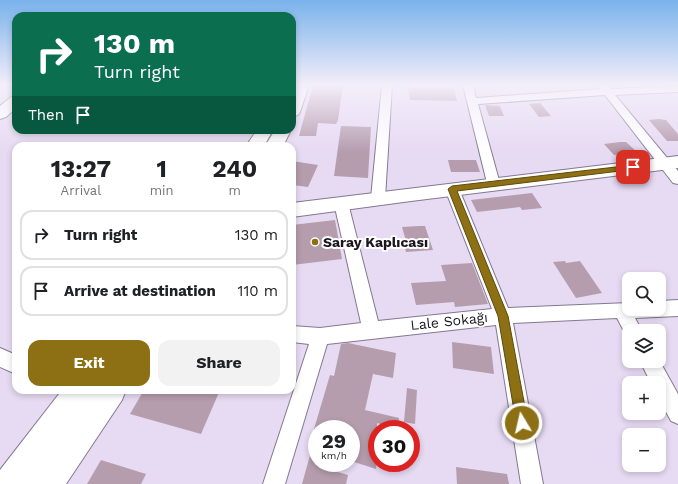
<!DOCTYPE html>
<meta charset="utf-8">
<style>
:root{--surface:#fff;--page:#f2f2f2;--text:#202124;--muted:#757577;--line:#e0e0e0;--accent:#8e7014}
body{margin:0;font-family:"Work Sans",sans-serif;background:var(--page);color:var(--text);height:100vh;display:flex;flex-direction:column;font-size:15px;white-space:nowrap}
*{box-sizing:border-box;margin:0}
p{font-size:13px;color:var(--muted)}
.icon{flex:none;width:22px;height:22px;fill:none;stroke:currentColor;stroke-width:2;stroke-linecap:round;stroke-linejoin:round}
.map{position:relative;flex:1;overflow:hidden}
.sheet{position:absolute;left:12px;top:142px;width:284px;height:252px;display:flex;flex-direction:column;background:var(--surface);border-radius:12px;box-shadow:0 2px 6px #0003}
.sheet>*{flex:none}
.guide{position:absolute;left:12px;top:12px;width:284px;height:122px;border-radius:12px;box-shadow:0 2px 6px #0003;background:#0b6e4f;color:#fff;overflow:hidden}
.fabs{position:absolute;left:622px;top:272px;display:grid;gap:8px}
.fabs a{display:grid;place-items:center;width:44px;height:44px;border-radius:8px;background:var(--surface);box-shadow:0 2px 6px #0003;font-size:20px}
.speed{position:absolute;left:308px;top:420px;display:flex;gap:8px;font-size:20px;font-weight:700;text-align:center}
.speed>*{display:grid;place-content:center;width:52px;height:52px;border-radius:50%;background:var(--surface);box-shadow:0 2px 6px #0003;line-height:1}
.speed small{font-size:10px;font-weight:400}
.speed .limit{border:6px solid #d22;background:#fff;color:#111}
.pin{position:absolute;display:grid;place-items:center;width:34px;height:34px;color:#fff;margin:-17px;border-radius:8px;box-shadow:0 2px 6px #0006}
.me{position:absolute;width:44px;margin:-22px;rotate:351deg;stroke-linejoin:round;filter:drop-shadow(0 0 3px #0008)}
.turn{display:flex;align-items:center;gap:14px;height:84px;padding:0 16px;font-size:18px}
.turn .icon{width:52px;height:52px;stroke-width:2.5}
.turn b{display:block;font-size:28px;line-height:34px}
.then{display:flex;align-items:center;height:38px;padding:0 16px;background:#0003;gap:8px;font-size:15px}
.eta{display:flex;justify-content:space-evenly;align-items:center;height:68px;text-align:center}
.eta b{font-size:24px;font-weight:700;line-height:28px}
.button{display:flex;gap:8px;margin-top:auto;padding:8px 16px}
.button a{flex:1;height:46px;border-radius:12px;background:var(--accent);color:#fff;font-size:16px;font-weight:700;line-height:46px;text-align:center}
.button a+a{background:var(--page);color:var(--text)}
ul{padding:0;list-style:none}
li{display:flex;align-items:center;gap:12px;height:50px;margin:0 8px 6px;padding:0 8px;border:2px solid var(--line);border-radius:12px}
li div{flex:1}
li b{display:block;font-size:15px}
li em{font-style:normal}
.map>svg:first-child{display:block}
.building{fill:#b59dae}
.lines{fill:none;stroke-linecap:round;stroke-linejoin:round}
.street-casing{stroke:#84788f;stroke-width:2}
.secondary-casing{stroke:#84788f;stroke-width:2}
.primary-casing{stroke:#84788f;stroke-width:2}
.street{fill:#fff;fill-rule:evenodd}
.secondary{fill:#fff;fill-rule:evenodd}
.primary{fill:#fff;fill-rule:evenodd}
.route{fill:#8e7014;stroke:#5c490d}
.poi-dot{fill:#8e7014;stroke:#fff;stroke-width:1.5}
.labels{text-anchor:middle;stroke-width:4;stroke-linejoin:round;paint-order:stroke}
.poi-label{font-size:14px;font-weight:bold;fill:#1a161e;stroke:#fff;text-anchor:start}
.street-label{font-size:14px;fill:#1a161e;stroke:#fff}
</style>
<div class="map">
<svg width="678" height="484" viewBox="0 0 678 484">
<rect width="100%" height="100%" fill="#e7daf3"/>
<g class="building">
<polygon points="313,85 343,85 338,120 336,124 318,123 316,136 299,136"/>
<polygon points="408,88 454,88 457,101 410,100"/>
<polygon points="540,103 551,116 539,117 529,104"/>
<polygon points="485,105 500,106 504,116 489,116"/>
<polygon points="659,119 666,120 678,134 678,141 667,141 649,120"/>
<polygon points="341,126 371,127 368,178 334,176"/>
<polygon points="620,142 626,142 637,152 614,155 604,144"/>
<polygon points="448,160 476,160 480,172 451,172"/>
<polygon points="292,161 318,165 308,187 292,185"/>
<polygon points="532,193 542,208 522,210 520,207 477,212 471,200"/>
<polygon points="335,220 342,259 292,265 292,225"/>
<polygon points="419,226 425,226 433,250 406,252 403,241 406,241 402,227"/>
<polygon points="565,261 566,263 580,261 602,293 576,298 553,262"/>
<polygon points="472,263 488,304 455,307 454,302 416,305 411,283 446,281 441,265"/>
<polygon points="452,342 491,347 494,374 453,368"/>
<polygon points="348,343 396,353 393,378 373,374 365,410 399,418 398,429 377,423 377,462 376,469 351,461 351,429 314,429 330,375 334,376 341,344"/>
<polygon points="407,388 417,390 415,424 404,422"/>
<polygon points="144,390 220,390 201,434 130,414"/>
<polygon points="314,441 317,441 317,466 348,475 346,484 302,484"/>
<polygon points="101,460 146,474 141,484 87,484"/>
<polygon points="456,467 507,474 509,484 457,484"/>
</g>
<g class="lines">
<g class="street-casing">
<g id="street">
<polygon points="382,85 392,85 385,198 383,201 378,203 373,201 371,198"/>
<polygon points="463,85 473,85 476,98 600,89 598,86 599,85 607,85 611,89 678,86 678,92 615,95 678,171 678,184 673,183 605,95 478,104 500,184 498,187 493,188 488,187"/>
<polygon points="452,184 457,186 459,189 508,308 629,303 629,309 659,309 659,301 678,300 678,316 635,318 642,331 629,331 629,338 627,337 617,318 513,323 543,484 521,484 496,325 327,344 285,484 263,484 309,344 292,342 292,326 320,328 361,323 334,203 336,200 341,198 346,200 348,203 378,321 492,309 445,189 447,186"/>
<polygon points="0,348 16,355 16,374 0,367"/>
<polygon points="659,360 678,394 678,424 671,421 659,399 659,383 651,383 640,361"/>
</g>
</g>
<g class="secondary-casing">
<polygon id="secondary" points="678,156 678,168 411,201 292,217 292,203"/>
</g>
<g class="primary-casing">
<g id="primary">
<polygon points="295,85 309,85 300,112 298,115 292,117 292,92"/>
<polygon points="16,95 16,108 6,117 0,119 0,106 11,97"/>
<polygon points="257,130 273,130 264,146 246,146"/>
<polygon points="275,130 291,130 283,146 265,146"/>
<polygon points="62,390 126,390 122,400 66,484 0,484 0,470"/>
</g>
</g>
<use href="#street" class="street"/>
<use href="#secondary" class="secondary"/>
<use href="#primary" class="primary"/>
</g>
<linearGradient id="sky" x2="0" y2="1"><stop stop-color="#79b2eb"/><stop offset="0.56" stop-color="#f4eefa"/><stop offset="1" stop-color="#f4eefa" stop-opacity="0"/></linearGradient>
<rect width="678" height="152" fill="url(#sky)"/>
<polygon class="route" points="633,165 636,166 636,169 457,191 508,316 528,423 526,428 522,430 517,428 498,316 448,189 452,186"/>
<circle class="poi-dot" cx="315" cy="242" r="4"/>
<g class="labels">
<g class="poi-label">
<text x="323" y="247">Saray Kaplıcası</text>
</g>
<g class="street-label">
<text transform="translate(449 321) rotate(-6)" y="5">Lale Sokağı</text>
</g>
</g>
</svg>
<div class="fabs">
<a><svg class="icon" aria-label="search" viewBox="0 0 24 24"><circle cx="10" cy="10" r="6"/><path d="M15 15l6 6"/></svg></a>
<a><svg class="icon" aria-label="layers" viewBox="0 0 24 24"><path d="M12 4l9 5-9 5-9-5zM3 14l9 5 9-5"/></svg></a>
<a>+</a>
<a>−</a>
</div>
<div class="speed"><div>29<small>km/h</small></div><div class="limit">30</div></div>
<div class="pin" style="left:633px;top:167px;background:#d93025"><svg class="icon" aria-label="arrive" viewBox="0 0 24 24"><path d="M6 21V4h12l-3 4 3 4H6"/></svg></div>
<svg class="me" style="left:522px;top:423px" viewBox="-20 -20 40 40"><circle r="17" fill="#8e7014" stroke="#fff" stroke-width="3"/><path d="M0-11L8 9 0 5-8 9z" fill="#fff"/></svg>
<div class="guide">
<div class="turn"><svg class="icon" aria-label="right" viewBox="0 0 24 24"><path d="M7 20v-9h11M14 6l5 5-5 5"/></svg><div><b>130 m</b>Turn right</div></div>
<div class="then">Then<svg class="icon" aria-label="arrive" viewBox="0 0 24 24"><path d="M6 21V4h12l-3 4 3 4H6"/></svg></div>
</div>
<section class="sheet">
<div class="eta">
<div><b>13:27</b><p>Arrival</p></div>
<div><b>1</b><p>min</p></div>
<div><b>240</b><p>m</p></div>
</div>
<ul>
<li><svg class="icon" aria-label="right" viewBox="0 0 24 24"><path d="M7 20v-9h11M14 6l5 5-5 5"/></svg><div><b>Turn right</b></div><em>130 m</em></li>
<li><svg class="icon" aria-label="arrive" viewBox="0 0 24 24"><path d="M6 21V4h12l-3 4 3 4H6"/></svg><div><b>Arrive at destination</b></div><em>110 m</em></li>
</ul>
<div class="button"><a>Exit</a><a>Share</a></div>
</section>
</div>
